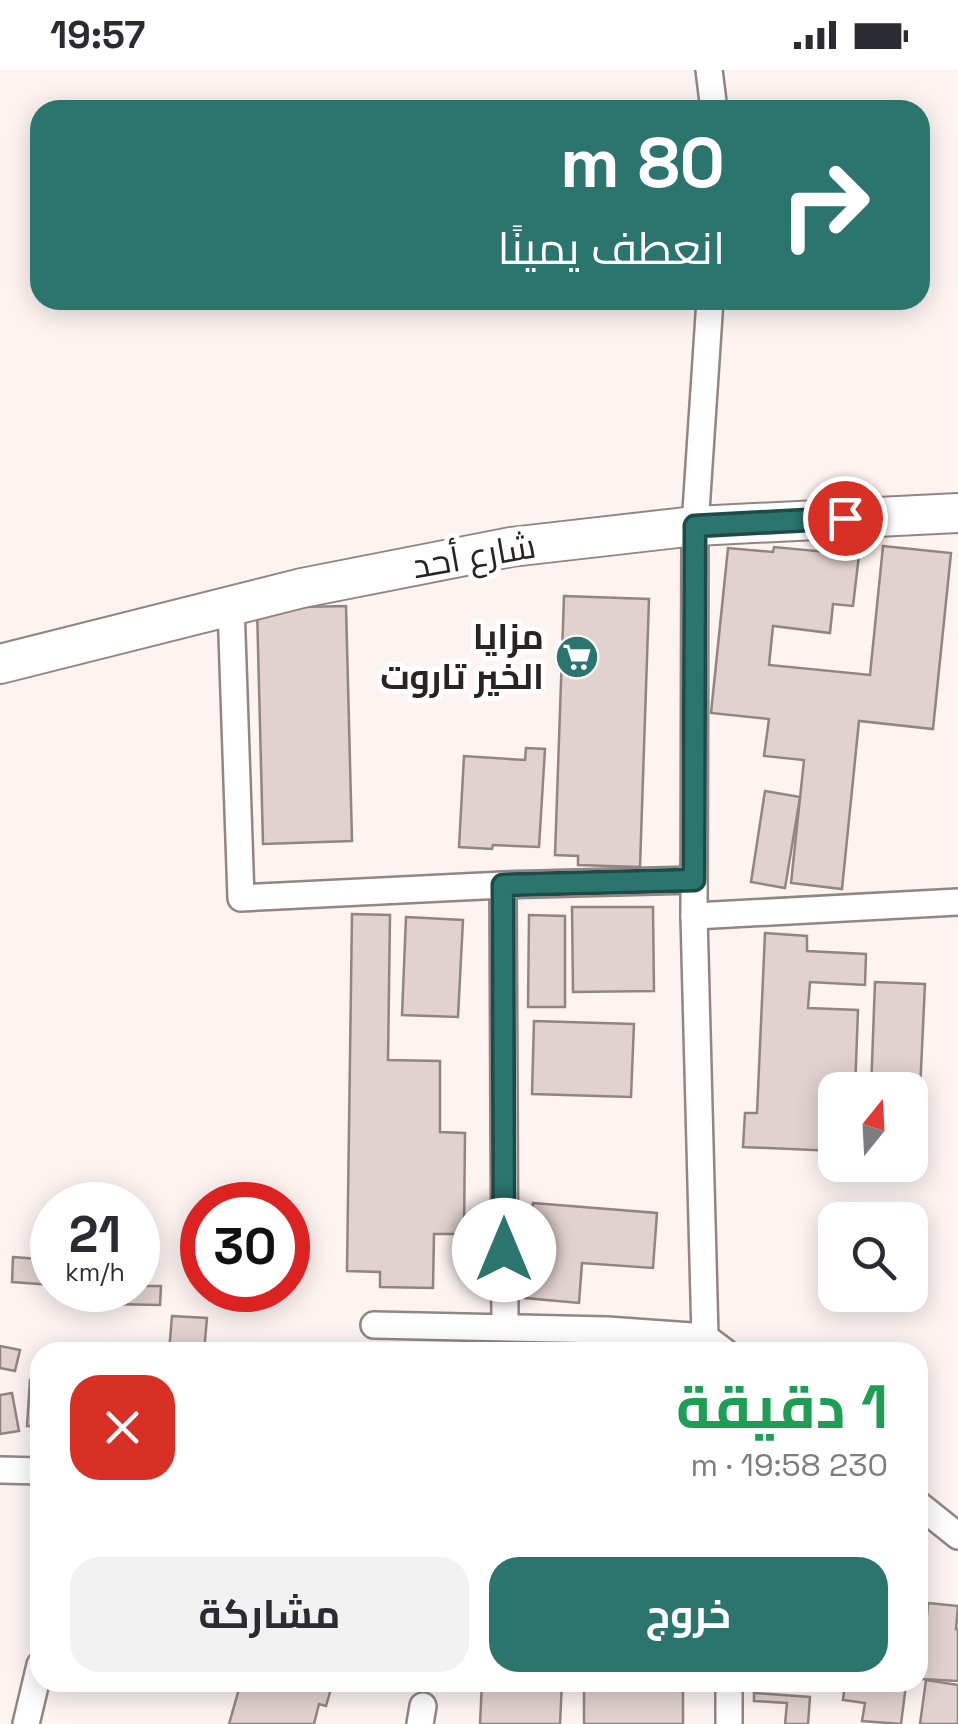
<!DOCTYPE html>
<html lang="ar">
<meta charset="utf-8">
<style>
:root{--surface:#fff;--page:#f2f2f3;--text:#2b2b33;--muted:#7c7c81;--accent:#2c746e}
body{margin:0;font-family:"Space Grotesk",Cairo,sans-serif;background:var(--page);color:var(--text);direction:rtl;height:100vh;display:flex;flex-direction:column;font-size:38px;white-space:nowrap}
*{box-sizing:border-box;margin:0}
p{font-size:32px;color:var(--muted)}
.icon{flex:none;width:55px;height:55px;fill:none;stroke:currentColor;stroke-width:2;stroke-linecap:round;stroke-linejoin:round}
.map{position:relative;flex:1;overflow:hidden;direction:ltr}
.panel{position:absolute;left:30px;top:1272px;width:898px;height:350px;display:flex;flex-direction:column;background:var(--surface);border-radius:30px;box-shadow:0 5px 25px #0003;direction:rtl}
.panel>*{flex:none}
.hud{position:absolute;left:30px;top:30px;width:900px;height:210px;border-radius:30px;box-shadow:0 5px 25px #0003;direction:rtl;background:#2c746e;color:#fff;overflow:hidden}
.needle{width:65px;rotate:18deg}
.controls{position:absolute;left:818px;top:1002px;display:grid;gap:20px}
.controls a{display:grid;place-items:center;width:110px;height:110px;border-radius:20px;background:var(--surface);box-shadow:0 5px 25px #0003;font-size:50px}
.speed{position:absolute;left:30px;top:1112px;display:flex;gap:20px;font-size:50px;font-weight:700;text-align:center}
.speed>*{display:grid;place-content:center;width:130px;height:130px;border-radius:50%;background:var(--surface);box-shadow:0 5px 25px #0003;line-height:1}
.speed small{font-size:25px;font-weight:400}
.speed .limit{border:15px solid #d22;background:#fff;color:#111}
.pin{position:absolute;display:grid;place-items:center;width:85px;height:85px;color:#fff;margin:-42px;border:5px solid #fff;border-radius:50%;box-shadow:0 2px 10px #0007}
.me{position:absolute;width:110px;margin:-55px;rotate:0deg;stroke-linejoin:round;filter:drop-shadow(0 0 8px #0008)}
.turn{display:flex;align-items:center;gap:35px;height:210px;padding:0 40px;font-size:45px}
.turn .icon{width:130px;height:130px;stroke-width:2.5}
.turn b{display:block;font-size:70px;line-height:85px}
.round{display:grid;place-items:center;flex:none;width:105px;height:105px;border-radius:30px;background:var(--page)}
.headline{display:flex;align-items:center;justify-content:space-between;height:170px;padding:0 40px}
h1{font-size:60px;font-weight:700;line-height:75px;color:#1e9e55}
.primary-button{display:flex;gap:20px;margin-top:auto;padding:20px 40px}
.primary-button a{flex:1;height:115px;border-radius:30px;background:var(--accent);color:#fff;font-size:40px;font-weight:700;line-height:115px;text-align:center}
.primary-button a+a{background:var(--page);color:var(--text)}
.status{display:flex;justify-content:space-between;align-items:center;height:70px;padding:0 50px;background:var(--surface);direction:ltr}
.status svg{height:28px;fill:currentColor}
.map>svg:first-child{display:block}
.building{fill:#e1d2cf;stroke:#928482;stroke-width:2.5}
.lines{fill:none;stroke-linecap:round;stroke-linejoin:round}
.minor-casing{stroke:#938582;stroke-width:30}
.primary-casing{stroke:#938582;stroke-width:42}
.minor{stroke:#fff;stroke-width:25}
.primary{stroke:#fff;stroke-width:38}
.route-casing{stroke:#1d4b48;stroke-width:25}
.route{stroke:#2c746e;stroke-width:18}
.labels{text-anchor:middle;stroke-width:10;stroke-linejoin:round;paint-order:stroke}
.street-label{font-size:35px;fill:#292322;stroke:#fff}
.poi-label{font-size:35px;font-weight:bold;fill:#292322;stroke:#fff;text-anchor:end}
</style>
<div class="status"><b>19:57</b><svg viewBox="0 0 49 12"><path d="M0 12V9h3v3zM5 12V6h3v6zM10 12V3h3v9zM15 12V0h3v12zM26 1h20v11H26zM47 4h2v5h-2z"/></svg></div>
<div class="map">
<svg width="958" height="1654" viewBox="0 0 958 1654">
<rect width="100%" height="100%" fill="#fdf4f2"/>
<g class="building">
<polygon points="883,476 951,483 933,659 859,651 842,819 791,813 804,690 764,686 769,649 711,643 728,478 773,482 774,477 859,485 853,536 833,534 830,563 773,556 769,595 870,605"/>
<polygon points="564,526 649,529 640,797 578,795 578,786 555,785"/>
<polygon points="346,536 352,771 263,774 257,538"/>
<polygon points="526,678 545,679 539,777 493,775 492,779 459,777 464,686 525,690"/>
<polygon points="765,721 800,727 785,818 751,812"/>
<polygon points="572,837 653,837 654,921 573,922"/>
<polygon points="352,844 390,845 388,990 440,991 440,1062 465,1063 464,1164 434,1164 433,1218 380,1217 380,1202 347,1201"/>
<polygon points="529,845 565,846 565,937 528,937"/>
<polygon points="406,847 463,850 458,947 402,945"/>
<polygon points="765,863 807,866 807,881 866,884 865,915 810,912 808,938 858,940 855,1020 835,1020 835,1081 743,1077 745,1043 757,1043"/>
<polygon points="875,912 925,914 917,1085 910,1085 910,1020 871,1020"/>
<polygon points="534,951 634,954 631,1027 532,1024"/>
<polygon points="533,1133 657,1143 653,1198 582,1193 579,1233 525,1228"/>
<polygon points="470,1143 491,1146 489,1166 468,1163"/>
<polygon points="13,1187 52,1190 52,1215 12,1212"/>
<polygon points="138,1216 161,1216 160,1235 107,1234 107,1220 138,1220"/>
<polygon points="232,1220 255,1221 250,1238 229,1233"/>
<polygon points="172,1246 207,1248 204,1282 169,1282"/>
<polygon points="0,1276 20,1280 15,1301 0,1298"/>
<polygon points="30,1310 40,1311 40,1357 27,1356"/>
<polygon points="12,1323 19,1361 0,1364 0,1325"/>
<polygon points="928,1533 958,1536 956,1559 958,1559 958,1611 922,1609"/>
<polygon points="926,1610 958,1615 958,1654 920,1654"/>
<polygon points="241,1612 333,1612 326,1636 319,1634 314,1654 229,1654"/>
<polygon points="482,1612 562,1612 560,1654 480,1654"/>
<rect x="584" y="1612" width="99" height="42"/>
<polygon points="845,1612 906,1615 901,1654 862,1651 865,1633 843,1630"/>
<polygon points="754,1623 810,1627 808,1654 785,1654 787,1633 754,1631"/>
</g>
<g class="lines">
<g class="minor-casing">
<g id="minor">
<polyline points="709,0 714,40"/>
<polyline points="710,230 695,456 694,846 705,1267 725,1282"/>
<polyline points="231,536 241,828 503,815 694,810"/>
<polyline points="503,815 505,1257"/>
<polyline points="694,846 958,832"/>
<polyline points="374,1255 607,1260 705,1267 706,1282"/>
<polyline points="0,1400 40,1401"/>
<polyline points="918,1434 958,1466"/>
<polyline points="26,1654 40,1595"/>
<polyline points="420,1654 423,1636"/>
<polyline points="729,1654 729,1612"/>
</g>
</g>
<g class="primary-casing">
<polyline id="primary" points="0,594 302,518 511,477 695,456 958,443"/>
</g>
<use href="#minor" class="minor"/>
<use href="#primary" class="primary"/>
</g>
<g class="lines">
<g class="route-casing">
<polyline id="route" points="504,1180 503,815 694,810 695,456 845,448"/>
</g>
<use href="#route" class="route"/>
</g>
<defs>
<g id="supermarket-disc" transform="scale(2.25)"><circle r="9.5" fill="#2c746e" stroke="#fff"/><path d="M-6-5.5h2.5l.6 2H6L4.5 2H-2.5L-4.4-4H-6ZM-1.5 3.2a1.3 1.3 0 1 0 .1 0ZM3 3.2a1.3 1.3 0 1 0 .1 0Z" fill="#fff"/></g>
</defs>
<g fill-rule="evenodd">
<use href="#supermarket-disc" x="577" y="587"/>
</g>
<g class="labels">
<g class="street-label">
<text transform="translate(474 486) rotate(-10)" y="12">شارع أحد</text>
</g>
<g class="poi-label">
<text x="544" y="579">مزايا<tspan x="544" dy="40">الخير تاروت</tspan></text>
</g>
</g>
</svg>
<div class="controls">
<a><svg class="needle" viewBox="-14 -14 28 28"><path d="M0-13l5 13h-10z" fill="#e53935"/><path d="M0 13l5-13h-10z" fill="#7c7c81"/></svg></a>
<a><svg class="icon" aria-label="search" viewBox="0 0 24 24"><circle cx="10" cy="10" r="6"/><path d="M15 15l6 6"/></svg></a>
</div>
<div class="speed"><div>21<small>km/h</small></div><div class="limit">30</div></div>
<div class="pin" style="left:845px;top:448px;background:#d93025"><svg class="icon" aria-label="arrive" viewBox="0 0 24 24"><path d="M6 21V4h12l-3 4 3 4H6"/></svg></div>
<svg class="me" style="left:504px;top:1180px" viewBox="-20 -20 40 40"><circle r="19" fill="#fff"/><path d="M0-13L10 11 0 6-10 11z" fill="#2c746e"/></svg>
<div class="hud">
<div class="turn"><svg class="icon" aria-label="right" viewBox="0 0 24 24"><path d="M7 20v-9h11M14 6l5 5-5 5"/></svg><div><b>80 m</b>انعطف يمينًا</div></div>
</div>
<section class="panel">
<div class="headline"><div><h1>1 دقيقة</h1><p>230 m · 19:58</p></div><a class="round" style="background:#d93025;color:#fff"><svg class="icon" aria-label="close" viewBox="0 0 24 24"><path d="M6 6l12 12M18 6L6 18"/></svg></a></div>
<div class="primary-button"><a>خروج</a><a>مشاركة</a></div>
</section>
</div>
